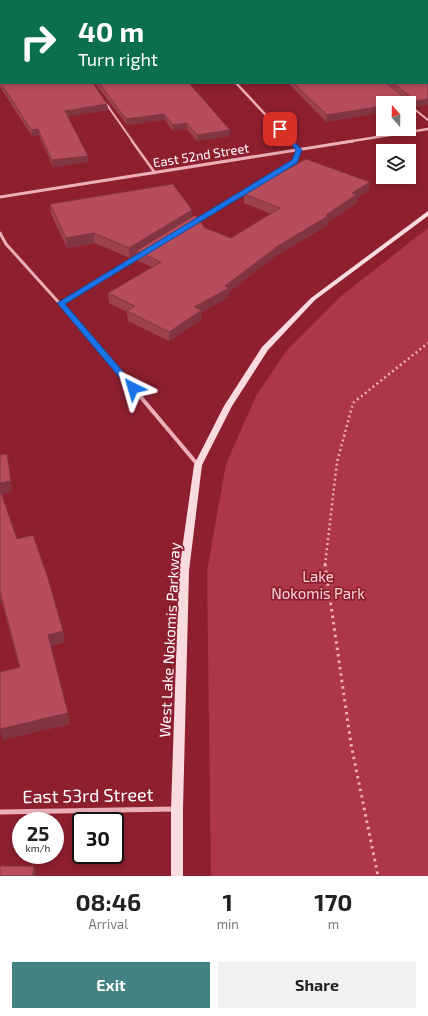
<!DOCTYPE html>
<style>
:root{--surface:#fff;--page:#f2f2f2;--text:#222;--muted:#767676;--accent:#448383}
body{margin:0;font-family:"Exo 2",sans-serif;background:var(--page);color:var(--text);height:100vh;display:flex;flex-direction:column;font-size:15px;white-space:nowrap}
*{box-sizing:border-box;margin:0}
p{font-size:13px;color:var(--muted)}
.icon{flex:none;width:22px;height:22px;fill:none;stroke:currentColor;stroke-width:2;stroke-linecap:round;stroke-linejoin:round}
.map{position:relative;height:876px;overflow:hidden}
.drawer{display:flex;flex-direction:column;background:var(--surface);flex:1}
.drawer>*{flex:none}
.hud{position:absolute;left:0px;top:0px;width:428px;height:84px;box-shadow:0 2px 6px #0003;background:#0b6e4f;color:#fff;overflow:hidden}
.needle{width:26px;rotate:340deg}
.fabs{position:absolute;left:376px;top:96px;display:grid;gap:8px}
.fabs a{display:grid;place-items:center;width:40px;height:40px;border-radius:0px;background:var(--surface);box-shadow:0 2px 6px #0003;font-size:20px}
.speed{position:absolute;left:12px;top:812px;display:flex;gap:8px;font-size:20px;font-weight:700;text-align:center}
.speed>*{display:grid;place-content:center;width:52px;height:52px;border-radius:50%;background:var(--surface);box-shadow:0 2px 6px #0003;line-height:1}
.speed small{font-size:10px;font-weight:400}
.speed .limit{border:2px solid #111;border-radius:6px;background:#fff;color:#111}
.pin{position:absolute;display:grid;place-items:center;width:34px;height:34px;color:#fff;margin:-17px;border-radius:8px;box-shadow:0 2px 6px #0006}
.me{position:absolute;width:44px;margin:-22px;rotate:320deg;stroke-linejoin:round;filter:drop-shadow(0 0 3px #0008)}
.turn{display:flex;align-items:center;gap:14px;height:84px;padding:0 12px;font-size:18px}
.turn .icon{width:52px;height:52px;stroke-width:2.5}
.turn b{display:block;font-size:28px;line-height:34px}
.eta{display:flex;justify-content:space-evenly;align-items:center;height:68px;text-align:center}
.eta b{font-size:24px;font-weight:700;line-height:28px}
.action{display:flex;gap:8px;margin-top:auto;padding:8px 12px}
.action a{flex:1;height:46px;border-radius:0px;background:var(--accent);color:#fff;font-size:16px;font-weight:700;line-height:46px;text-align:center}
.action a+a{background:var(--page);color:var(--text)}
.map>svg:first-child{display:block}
.green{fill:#ad3749}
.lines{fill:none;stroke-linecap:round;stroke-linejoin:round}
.path-far1{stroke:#ecaeb7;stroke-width:2.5;stroke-dasharray:2 3;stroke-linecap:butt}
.path{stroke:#ecaeb7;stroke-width:3;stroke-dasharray:2.5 4;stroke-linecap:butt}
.lane-far1{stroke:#ecaeb7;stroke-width:2}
.lane{stroke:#ecaeb7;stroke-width:2.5}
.street-far3{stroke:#ecaeb7;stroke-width:2.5}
.street-far2{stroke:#ecaeb7;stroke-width:3}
.street-far1{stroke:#ecaeb7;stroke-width:4}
.street{stroke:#ecaeb7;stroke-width:5}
.secondary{fill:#f9dade;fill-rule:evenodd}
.wall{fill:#9d414f}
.shaded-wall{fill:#803540}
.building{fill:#b74c5c;stroke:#803540}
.route{fill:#1a73e8;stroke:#114b97}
.labels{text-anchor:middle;stroke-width:3.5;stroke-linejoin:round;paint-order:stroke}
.far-street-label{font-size:13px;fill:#fff;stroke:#8d1f2f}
.park-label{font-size:15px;fill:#f9d3d9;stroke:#8d1f2f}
.street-label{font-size:15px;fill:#fff;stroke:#8d1f2f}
.near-street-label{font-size:18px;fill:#fff;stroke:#8d1f2f}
</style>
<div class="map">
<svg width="428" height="876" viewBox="0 0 428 876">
<rect width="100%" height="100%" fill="#8d1f2f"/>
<polygon class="green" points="428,228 428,876 211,876 207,571 226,464 256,396 287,350 341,296"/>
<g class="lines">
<polyline class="path-far1" points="325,565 337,462 353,403 428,343"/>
<polyline class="path" points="325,564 351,744 378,876"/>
<g class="lane-far1">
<polyline points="105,102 133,142"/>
<polyline points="409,105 428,120"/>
</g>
<g class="lane">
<polyline points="132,141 155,173"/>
<polyline points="196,221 294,161 299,150"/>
<polyline points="61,303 139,255"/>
</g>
<g class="street-far3">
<polyline points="236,83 291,142"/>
<polyline points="346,142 428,129"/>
</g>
<g class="street-far2">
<polyline points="290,141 299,150"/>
<polyline points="0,197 353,141"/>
<polyline points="0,233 6,244 80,326"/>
</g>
<polyline class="street-far1" points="80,325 198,465"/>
<polyline class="street" points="0,812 176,809"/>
<g class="secondary">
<polygon points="410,0 414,0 415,1 411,1"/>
<rect x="427" y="9" width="1" height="3"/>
<polygon points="428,211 428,216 315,300 268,350 232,406 202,465 189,571 183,809 183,876 171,876 171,809 179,571 194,465 224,406 262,347 311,298"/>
</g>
</g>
<g class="wall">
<polygon points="0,0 107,104 108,110 68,116 88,162 53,167 39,135 32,136 2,90 0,86"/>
<polygon points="203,0 358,0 359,1 204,1"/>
<polygon points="428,41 428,105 416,107 410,102 409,106 409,103 383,103 383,112 326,122 288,83 427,83"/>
<polygon points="95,83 189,83 230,136 197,141 187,129 173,131 165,120 127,125"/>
<polygon points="370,182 369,191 357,198 357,203 328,222 328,225 277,255 229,292 229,297 202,312 202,319 169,341 128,321 127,312 109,303 108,293 152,267 136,260 136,254 130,258 94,243 67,248 51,214 50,204 192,217 205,228 231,238 271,214 244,203 244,194"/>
<polygon points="7,454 12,492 1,493 17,539 63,631 65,642 51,646 68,713 70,724 2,740 19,667 2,602 0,603 0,455"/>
</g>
<g class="shaded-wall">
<polygon points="428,99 428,105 416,107 416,101"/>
<polygon points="107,104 108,110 66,117 65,111"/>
<polygon points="383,106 383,112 326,122 327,115"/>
<polygon points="164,114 165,120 127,125 126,119"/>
<polygon points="187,123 187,129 173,131 173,125"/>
<polygon points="38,129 39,135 32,136 31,130"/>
<polygon points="230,130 230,136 197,141 197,135"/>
<polygon points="88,156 88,162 53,167 52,160"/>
<polygon points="370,182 369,191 357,198 357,203 328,222 328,225 277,255 229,292 229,297 202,312 202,319 169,341 169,332 194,307 225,286 278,246 326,215 352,193"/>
<polygon points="192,210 192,220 136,251 136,254 130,258 129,248"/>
<polygon points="94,233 94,243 67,248 66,238"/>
<polygon points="7,454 12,492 0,494 0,483"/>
<polygon points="0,593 2,602 0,603"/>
<polygon points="63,631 65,642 50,646 48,635"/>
<polygon points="68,713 70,724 2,740 0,729"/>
<polygon points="34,866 37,876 33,876"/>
</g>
<g class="building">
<polygon points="0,0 117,0 118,1 1,1 1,83 93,83 107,104 65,111 88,156 52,160 38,129 31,130 2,85 0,82"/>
<polygon points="209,0 358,0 359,1 211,1"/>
<polygon points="427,40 428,41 428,99 416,101 393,83 427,83"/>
<polygon points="99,83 189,83 230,130 197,135 187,123 173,125 164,114 126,119"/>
<polygon points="294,83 386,83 410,102 403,103 383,103 383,106 327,115"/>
<polygon points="306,159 370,182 352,193 357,194 326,215 328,216 278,246 225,286 229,288 194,307 202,310 169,332 127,311 135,306 108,293 161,262 136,251 195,215 205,228 231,238 280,208 244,194"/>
<polygon points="173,184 192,210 129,248 94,233 66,238 50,204"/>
<polygon points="7,454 11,481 0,483 0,455"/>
<polygon points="0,490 17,539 33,535 48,578 63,631 48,635 68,713 0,729 0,672 20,667 0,592"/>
<polygon points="0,866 34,866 33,876 0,876"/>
</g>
<polygon class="route" points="278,128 282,128 302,150 297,163 65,304 137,388 133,391 130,390 57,303 292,160 296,150 278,131"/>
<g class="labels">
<g class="far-street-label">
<text transform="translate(201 155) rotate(-9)" y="5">East 52nd Street</text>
</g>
<g class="park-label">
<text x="318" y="582">Lake<tspan x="318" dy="17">Nokomis Park</tspan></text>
</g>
<g class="street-label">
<text transform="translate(170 640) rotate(-87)" y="5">West Lake Nokomis Parkway</text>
</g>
<g class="near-street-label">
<text transform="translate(88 796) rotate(-1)" y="6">East 53rd Street</text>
</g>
</g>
</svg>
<div class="fabs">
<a><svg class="needle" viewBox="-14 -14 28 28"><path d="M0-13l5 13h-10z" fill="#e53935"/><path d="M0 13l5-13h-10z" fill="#767676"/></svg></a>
<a><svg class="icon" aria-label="layers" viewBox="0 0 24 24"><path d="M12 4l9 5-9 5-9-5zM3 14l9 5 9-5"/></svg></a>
</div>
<div class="speed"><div>25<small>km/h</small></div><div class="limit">30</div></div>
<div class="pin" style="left:280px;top:129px;background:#d93025"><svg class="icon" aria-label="arrive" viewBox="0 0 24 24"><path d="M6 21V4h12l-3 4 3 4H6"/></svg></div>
<svg class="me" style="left:133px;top:388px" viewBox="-20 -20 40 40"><path d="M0-17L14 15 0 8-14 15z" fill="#1a73e8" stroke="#fff" stroke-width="4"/></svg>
<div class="hud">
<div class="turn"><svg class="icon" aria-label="right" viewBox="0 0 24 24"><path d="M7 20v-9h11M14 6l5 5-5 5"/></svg><div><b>40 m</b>Turn right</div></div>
</div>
</div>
<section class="drawer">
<div class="eta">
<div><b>08:46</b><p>Arrival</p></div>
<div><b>1</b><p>min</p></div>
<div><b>170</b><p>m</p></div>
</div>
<div class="action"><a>Exit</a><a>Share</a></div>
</section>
